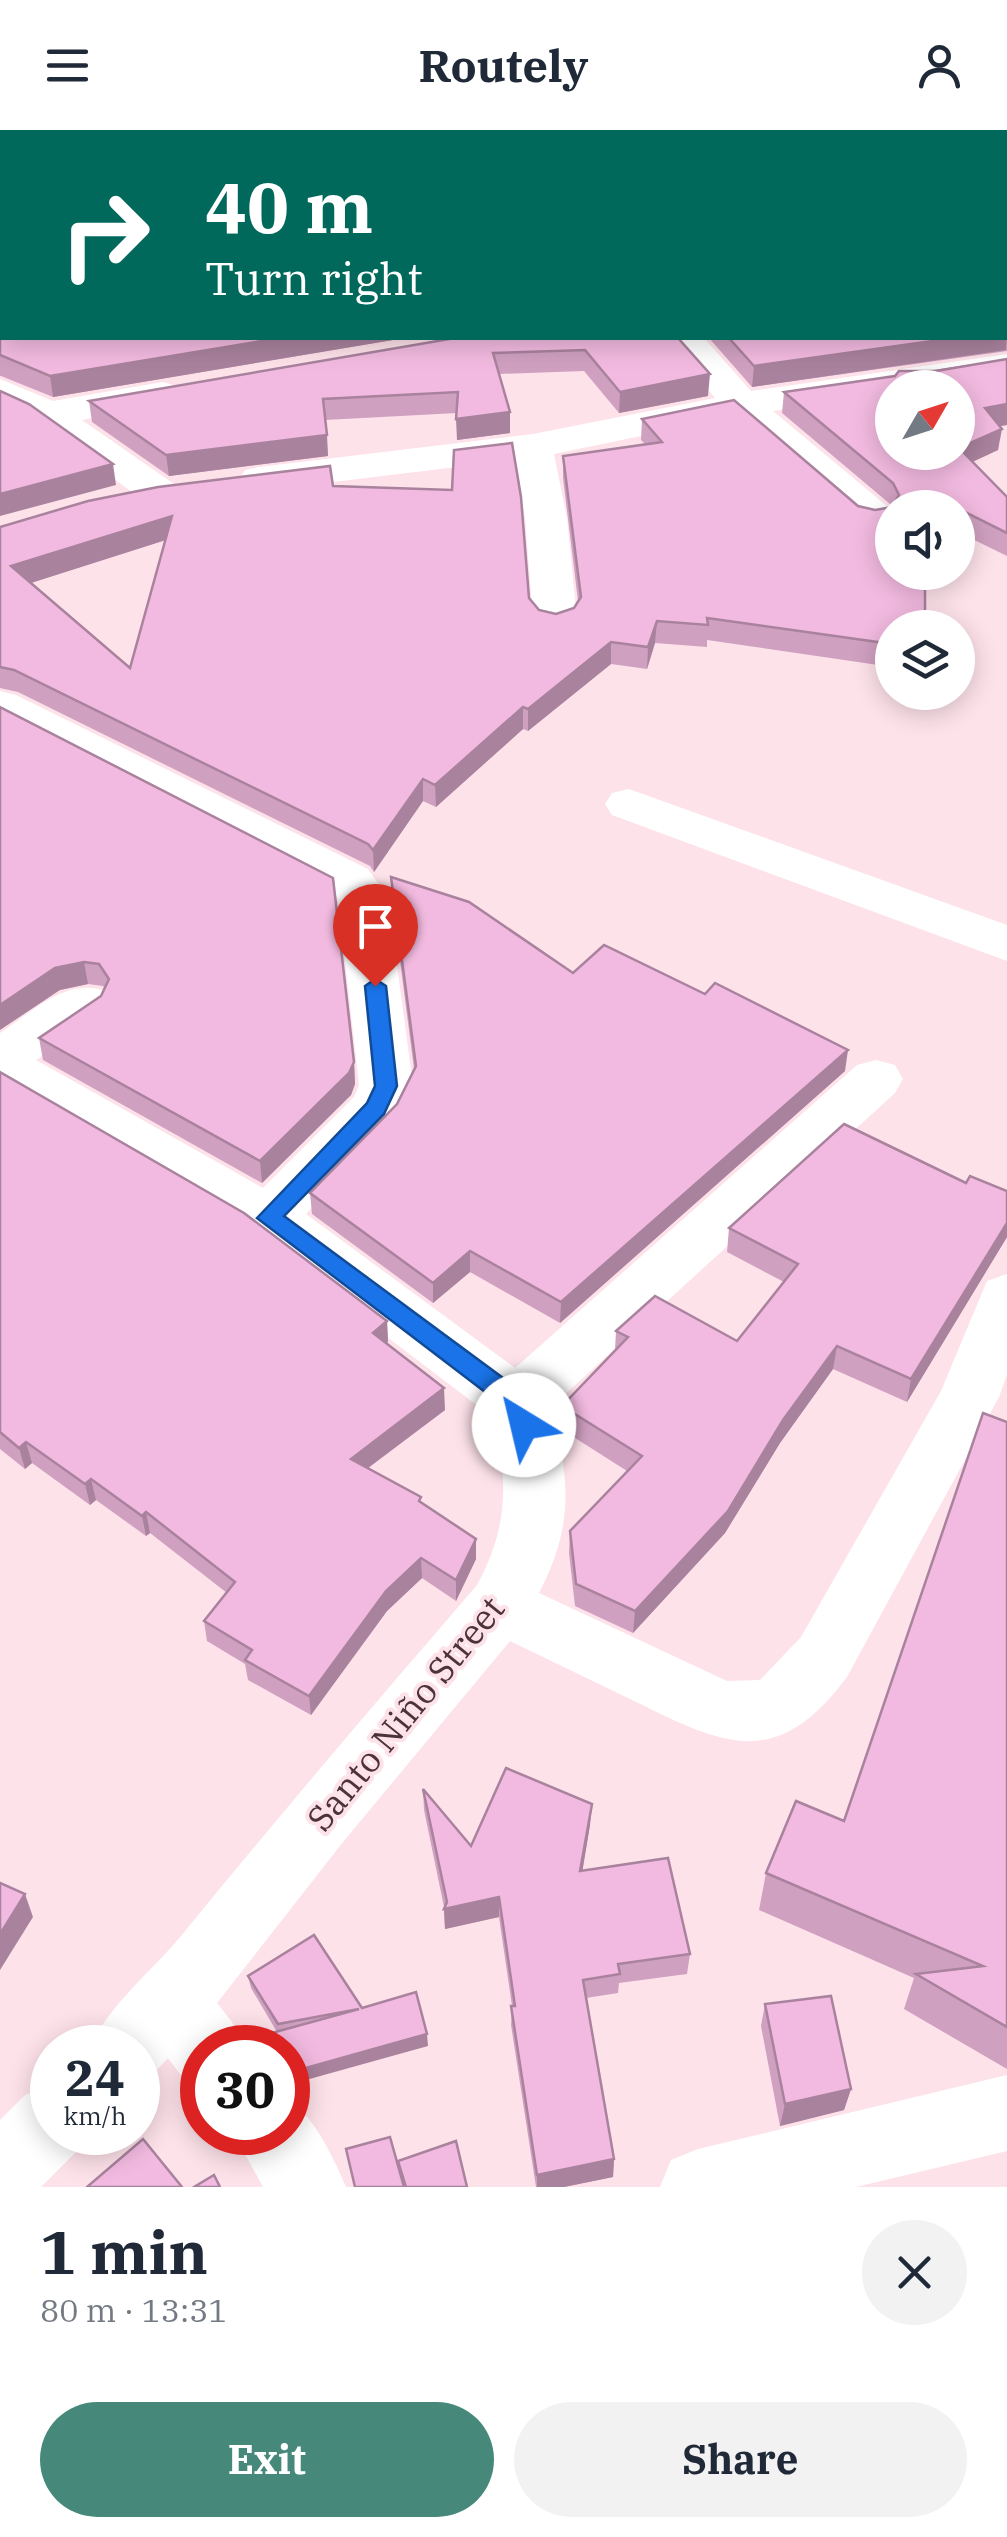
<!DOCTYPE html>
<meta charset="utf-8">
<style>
:root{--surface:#fff;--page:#f2f2f3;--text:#1f2937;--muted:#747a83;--accent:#46897b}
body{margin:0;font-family:"IBM Plex Serif",serif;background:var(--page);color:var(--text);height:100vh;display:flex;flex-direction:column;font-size:38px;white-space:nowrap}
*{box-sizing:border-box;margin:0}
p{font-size:32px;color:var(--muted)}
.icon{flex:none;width:55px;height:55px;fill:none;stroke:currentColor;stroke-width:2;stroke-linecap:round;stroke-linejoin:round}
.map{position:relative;height:2057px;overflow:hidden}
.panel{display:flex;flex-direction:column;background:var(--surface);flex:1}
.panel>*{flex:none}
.guide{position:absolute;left:0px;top:0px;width:1008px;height:210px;box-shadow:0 5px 25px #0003;background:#00695c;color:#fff;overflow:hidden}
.needle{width:65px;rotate:51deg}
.fabs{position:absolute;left:875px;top:240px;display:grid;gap:20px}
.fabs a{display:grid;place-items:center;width:100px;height:100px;border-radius:50%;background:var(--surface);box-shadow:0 5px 25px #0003;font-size:50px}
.speed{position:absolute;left:30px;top:1895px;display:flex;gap:20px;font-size:50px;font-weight:700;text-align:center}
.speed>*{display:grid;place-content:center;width:130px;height:130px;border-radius:50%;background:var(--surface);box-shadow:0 5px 25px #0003;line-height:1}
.speed small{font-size:25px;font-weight:400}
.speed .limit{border:15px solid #d22;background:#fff;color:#111}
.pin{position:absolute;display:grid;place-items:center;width:85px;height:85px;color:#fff;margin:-102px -42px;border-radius:50% 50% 50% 0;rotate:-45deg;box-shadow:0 0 10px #0007}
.pin .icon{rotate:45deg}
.me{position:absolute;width:110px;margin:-55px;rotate:324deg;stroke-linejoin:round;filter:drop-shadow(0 0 8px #0008)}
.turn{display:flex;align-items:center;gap:35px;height:210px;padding:0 40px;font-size:45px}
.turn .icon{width:130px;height:130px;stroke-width:2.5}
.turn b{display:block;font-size:70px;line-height:85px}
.round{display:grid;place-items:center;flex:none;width:105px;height:105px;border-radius:52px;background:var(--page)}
.summary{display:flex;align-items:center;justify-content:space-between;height:170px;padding:0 40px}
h1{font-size:60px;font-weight:700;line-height:75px}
.button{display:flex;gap:20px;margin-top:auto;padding:20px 40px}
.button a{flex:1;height:115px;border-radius:60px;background:var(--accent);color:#fff;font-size:40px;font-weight:700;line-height:115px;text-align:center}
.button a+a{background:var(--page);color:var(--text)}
header{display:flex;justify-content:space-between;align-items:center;height:130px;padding:0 40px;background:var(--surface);font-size:45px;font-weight:700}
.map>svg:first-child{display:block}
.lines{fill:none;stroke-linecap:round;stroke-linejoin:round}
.minor{fill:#fff;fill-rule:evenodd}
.tertiary{stroke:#fff;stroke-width:55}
.wall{fill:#d0a0c1;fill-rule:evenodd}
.shaded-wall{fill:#a9829d}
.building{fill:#f2bae0;stroke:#a9829d;stroke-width:2.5;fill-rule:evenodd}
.route{fill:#1a73e8;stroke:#114b97;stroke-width:2.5}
.labels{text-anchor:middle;stroke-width:8;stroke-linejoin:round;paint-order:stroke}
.street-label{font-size:35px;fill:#4c323a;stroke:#fee2ea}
</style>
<header><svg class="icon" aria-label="menu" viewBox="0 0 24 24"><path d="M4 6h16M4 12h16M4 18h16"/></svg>Routely<svg class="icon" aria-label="person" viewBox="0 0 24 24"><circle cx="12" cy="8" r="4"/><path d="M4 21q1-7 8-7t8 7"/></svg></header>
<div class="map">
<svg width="1007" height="2057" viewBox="0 0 1007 2057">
<rect width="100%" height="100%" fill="#fee2ea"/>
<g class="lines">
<g class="minor">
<polygon points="665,208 704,208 751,261 1007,224 1007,246 932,258 892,258 892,263 773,281 888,377 892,388 888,395 873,398 858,395 733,287 554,324 567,388 577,489 570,498 555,502 540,498 533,489 525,388 515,330 259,361 245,358 239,349 245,340 259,337 533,304 715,268"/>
<polygon points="0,249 53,271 163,252 177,256 182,264 177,272 82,290 174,354 180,363 174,372 160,375 146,372 34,292 0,276"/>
<path d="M0,561L16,565L368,739L388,768L413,955L395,992L306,1084L515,1238L857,935L876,930L895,935L903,949L895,963L549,1279C572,1347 573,1398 539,1463L727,1551L760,1550L801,1507L941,1261L987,1151L1007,1144V1245L999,1267L847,1547C776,1642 724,1615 634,1571C593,1551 551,1531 510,1511L343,1712L217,1873L232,1892L243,1918H202V1953L180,1944L168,1928L153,1944L138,1950V1918H90C107,1877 152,1841 181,1806C278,1687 377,1571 477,1455C508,1399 510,1346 491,1286L249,1102L0,957V903C31,883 64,849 102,860L110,873L102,886L36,930L263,1058L354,967L359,955L338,769L334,763L0,593Z"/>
<polygon points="629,659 1007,795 1007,831 612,685 605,674 612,663"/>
<polygon points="1007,1945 1007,2021 856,2057 660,2057 671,2030 698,2019"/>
<polygon points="52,1954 52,2002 85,2002 79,2019 41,2057 0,2057 0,1990 25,1965"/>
<path d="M288,1971C312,1981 336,2033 346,2057H263L233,2002H288Z"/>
</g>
<g class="tertiary">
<polyline points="178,2 192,0"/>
<polyline points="0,34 2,33"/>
</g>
</g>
<g class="wall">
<polygon points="0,0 67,0 69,2 0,2"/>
<polygon points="781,0 1007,0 1007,95 1005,96 1005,2 785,2"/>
<polygon points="0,44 405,208 53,267 1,246 0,246"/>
<polygon points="1007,101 1007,221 752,257 709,208 1005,208"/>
<polygon points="455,208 678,208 708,266 619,283 584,241 499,244 510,282 510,303 457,310 457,283 325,290 328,326 169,346 92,292 89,271"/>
<path d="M1007,229V295L1000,296L998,320L972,332L1007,367V426L958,402V378H892V537L707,510V517L655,513L647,539L611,534L528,601L523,599L436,677L423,671L374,742L370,736L18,562L0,558V397L333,356L529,468L539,480L556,484L574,478L578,471L563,348V326L645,314L641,310L642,289L858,376L875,380L892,377L890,374L782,283L784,262ZM166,410L130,538L31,453Z"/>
<polygon points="0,577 354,932 355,954 351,965 262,1053 43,930 39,908 101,866 105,859 103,856 88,854 60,860"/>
<polygon points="391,747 573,843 845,941 560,1193 470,1142 433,1173 312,1084 310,1063 397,974 414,939 392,769"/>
<polygon points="0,942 387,1191 388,1212 386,1214 445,1280 368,1338 421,1373 476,1429 456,1471 422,1448 387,1481 311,1585 248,1550 245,1534 207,1511 204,1491 227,1463 150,1403 146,1406 96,1370 90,1375 32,1333 25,1339 0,1319"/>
<polygon points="966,1053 1007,1061 1007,1107 907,1272 833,1239 780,1313 725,1403 633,1503 575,1476 569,1423 570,1401 627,1341 561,1299 562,1276 615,1220 616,1201 737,1211 784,1152 727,1122 729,1098"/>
<polygon points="1007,1292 1007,1939 904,1879 914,1848 759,1780 766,1743 844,1691"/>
<polygon points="423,1659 471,1716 590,1695 582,1741 690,1824 687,1844 619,1853 618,1863 586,1868 614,2029 613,2047 564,2057 536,2057 511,1895 512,1876 499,1787 445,1799 444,1777 424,1680"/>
<polygon points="248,1846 362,1878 428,1916 277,1902 251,1858"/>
<polygon points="765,1874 851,1959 844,1980 780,1996 761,1896"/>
</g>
<g class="shaded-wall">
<polygon points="548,0 564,0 564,2 538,2"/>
<polygon points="1005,200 1007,200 1006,220 752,257 754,236 954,208 1005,208"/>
<polygon points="280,208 405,208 53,267 50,246"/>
<polygon points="710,244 708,266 619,283 620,262"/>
<polygon points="1007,274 1007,295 981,299 985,278"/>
<polygon points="510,282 510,303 457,310 456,289"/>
<polygon points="1002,299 998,320 955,340 959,318"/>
<polygon points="327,305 328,326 169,346 166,325"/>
<polygon points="113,334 116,355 0,386 0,364"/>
<polygon points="172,386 175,407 15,458 11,436"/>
<polygon points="657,491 655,513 647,539 648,517"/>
<polygon points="611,512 611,534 528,601 528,579"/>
<polygon points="523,577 523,599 436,677 435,655"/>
<polygon points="423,649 423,671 374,742 373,720"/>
<polygon points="84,832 88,854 60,860 0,900 0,875 55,838"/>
<polygon points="848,920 845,941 560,1193 561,1172"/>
<polygon points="354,932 355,954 351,965 262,1053 260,1031"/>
<polygon points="1007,1093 1007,1107 907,1272 911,1249"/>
<polygon points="470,1121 470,1142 433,1173 433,1153"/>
<polygon points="387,1191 388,1212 374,1224 373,1203"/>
<polygon points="837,1216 833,1239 780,1313 725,1403 633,1503 635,1481 783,1290"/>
<polygon points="444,1258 445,1280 352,1350 351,1329"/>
<polygon points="26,1312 32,1333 25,1339 19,1318"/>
<polygon points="91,1349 96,1370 90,1375 85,1354"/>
<polygon points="146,1382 150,1403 146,1406 142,1386"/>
<polygon points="476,1409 476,1429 456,1471 456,1450"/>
<polygon points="421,1428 422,1448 387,1481 311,1585 309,1566 386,1461"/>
<polygon points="592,1674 590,1695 579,1762 580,1741"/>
<polygon points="25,1764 33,1787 0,1840 0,1804"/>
<polygon points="499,1767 499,1787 445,1799 444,1779"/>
<polygon points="427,1904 428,1916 288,1955 288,1943"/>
<polygon points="851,1959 844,1980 780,1996 785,1974"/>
<polygon points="614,2029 613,2047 564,2057 537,2057 537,2045"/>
</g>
<g class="building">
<polygon points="27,0 67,0 69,2 28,2"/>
<polygon points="211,0 548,0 538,2 208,2"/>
<polygon points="809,0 1007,0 1007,77 1005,78 1005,2 812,2"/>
<polygon points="0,44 2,44 2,208 280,208 50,246 0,225"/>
<rect x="1005" y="101" width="2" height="99"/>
<polygon points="455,208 678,208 710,244 620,262 585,220 493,223 510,282 456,289 458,262 323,269 327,305 166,325 89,271"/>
<polygon points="729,208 954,208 754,236"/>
<path d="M1007,229V274L985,278L1002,299L959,318L1007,367V403L925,362V378H892V442H925V498H892V514L707,488L708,495L657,491L648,517L611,512L528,579L523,577L435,655L423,649L373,720L368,714L14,540L0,537V397L88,371L158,357L330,336L333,356L452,360L454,320L512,313L521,367L529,468L539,480L556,484L574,478L581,467L563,326L662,312L642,289L734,270L858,376L875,380L892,377L899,365L893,353L784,262L895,246L899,241H936ZM892,258H958V322H892ZM172,386L130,538L11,436Z"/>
<polygon points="0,261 29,274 113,334 0,364"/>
<polygon points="0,577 333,748 354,932 349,943 260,1031 39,908 101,866 109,849 99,834 84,832 55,838 0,875"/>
<polygon points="391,747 469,772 573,843 604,815 705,864 715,853 848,920 561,1172 470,1121 433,1153 310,1063 397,974 416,936"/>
<polygon points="0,942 244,1083 387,1191 373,1203 444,1258 351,1329 421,1367 419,1371 476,1409 456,1450 421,1428 386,1461 309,1566 245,1530 252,1520 204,1491 235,1452 146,1382 142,1386 91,1349 85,1354 26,1312 19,1318 0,1302"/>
<polygon points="844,994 966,1053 970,1046 1007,1061 1007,1093 911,1249 837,1216 783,1290 728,1381 635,1481 576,1454 570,1401 642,1326 562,1276 628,1207 616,1201 655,1166 737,1211 798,1134 729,1098"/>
<polygon points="983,1283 1007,1292 1007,1897 916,1844 983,1836 766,1743 796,1671 844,1691"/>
<polygon points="506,1638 592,1674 580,1741 668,1728 690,1824 618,1834 620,1844 583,1850 614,2029 537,2045 511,1876 515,1876 499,1767 444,1779 447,1772 423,1659 471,1716"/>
<polygon points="0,1753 25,1764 0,1804"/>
<polygon points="314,1805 362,1878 416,1862 427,1904 288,1943 288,1918 252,1918 250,1909 359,1879 278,1894 248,1846"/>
<polygon points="831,1866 851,1959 785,1974 765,1874"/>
<polygon points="390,2007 404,2057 355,2057 346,2019"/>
<polygon points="143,2009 182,2057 87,2057"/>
<polygon points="456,2011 467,2057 406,2057 398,2031"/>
<polygon points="214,2045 220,2057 194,2057"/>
</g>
<polygon class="route" points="375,849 386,856 397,956 384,984 284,1086 526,1265 537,1295 533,1302 524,1305 515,1302 506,1278 257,1088 367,973 375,956 365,856"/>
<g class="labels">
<g class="street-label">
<text transform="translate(406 1584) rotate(-51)" y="12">Santo Niño Street</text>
</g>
</g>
</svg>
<div class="fabs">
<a><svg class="needle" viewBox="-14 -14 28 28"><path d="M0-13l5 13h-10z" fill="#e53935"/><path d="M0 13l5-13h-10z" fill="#747a83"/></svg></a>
<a><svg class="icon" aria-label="sound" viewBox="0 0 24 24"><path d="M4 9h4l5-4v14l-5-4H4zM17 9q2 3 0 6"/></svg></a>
<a><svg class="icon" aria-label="layers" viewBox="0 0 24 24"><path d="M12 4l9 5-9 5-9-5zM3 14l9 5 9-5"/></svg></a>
</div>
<div class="speed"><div>24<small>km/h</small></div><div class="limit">30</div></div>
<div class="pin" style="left:375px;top:856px;background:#d93025"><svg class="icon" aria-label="arrive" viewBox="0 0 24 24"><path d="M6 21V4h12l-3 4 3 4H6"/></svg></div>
<svg class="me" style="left:524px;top:1295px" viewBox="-20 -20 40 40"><circle r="19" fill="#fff"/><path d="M0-13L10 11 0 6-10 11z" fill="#1a73e8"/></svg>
<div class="guide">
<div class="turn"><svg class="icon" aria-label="right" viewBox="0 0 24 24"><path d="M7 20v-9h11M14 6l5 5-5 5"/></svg><div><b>40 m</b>Turn right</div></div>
</div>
</div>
<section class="panel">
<div class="summary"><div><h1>1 min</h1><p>80 m · 13:31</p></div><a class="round"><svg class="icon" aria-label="close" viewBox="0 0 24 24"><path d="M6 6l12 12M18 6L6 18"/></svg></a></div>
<div class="button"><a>Exit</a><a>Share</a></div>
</section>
